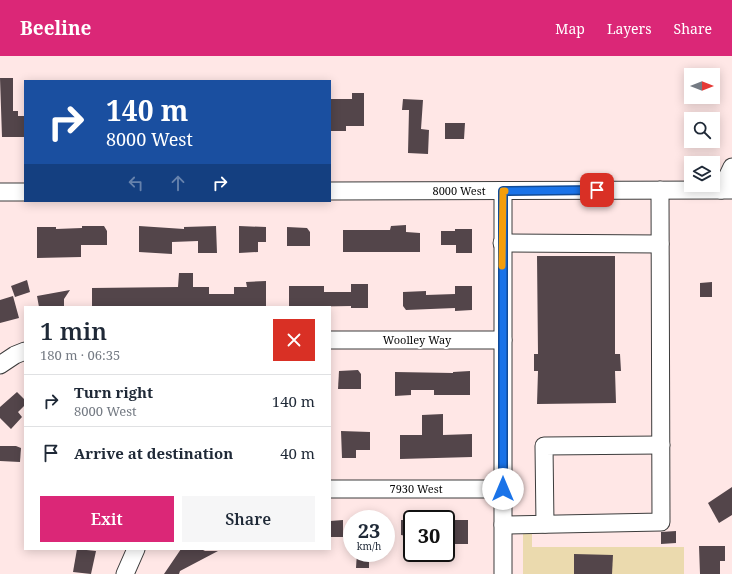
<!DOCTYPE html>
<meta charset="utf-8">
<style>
:root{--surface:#fff;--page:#f6f6f7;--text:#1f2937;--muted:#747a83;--line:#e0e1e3;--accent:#db2777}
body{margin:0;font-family:"Noto Serif",serif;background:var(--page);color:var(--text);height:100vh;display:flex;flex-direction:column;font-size:15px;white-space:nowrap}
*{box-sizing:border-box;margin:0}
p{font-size:13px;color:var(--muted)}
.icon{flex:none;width:22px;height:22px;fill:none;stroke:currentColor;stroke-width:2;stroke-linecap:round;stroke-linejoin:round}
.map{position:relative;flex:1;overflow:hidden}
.panel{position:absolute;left:24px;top:250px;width:307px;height:244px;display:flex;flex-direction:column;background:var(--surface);border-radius:0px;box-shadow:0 2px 10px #0003}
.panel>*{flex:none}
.guide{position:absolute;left:24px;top:24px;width:307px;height:122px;border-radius:0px;box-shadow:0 2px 10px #0003;background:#1a4fa0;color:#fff;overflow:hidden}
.needle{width:26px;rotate:90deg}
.tools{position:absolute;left:684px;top:12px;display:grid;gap:8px}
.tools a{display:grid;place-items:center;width:36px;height:36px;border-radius:0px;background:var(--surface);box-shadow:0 2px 10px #0003;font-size:20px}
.speed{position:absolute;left:343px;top:454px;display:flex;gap:8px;font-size:20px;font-weight:700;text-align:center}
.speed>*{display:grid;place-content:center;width:52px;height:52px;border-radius:50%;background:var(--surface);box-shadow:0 2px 10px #0003;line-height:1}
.speed small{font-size:10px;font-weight:400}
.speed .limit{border:2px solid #111;border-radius:6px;background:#fff;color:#111}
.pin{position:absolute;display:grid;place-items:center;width:34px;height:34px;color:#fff;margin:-17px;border-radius:8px;box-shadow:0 2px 6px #0006}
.me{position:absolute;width:44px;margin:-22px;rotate:0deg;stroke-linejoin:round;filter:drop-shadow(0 0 3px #0008)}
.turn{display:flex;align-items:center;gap:14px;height:84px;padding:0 16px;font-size:18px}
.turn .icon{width:52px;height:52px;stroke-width:2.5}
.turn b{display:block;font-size:28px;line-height:34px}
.lanes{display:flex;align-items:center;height:38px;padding:0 16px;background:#0003;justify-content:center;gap:20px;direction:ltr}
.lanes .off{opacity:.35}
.round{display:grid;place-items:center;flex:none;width:42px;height:42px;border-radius:0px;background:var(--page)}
.headline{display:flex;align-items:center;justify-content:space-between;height:68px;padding:0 16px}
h1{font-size:24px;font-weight:600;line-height:30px}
.primary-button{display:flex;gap:8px;margin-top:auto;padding:8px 16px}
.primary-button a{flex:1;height:46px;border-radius:0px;background:var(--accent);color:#fff;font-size:16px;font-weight:600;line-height:46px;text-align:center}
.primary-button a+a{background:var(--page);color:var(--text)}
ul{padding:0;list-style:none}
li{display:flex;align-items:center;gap:12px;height:52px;padding:0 16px;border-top:1px solid var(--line)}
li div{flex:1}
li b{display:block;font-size:15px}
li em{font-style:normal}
header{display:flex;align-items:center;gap:24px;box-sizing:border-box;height:56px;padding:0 20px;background:var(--accent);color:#fff}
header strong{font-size:19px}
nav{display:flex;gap:22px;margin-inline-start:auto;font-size:14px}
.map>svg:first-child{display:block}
.green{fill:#ebdaae}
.building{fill:#53454a}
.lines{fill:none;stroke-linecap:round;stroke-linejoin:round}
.minor-casing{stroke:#3c3c3c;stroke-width:19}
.minor{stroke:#fff;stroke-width:17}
.route-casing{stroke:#114b97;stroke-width:10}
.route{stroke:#1a73e8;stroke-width:7}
.slow{stroke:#f59e0b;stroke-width:7}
.labels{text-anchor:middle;stroke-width:4;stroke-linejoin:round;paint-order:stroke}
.street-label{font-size:11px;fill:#090909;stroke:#fff}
</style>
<header>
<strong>Beeline</strong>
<nav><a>Map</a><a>Layers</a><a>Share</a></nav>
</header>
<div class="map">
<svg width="732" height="518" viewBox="0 0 732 518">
<rect width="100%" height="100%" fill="#ffe7e6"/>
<polygon class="green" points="523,475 532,476 532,491 684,491 684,518 523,518"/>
<g class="building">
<polygon points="0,22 13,22 13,55 18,55 18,60 25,60 25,81 2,81"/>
<polygon points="352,37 364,37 364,70 346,70 346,75 330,75 330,43 352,43"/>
<polygon points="403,43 423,44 421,73 429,74 428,98 408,97 409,54 402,54"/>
<polygon points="445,67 465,67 464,83 445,83"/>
<polygon points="406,169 406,176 420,177 420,196 343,196 343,174 390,174 391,170"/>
<polygon points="82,170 104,170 107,175 107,189 81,189 81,201 37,202 37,171 56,171 56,173 82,172"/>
<polygon points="139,170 184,173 184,171 216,170 217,197 198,197 198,185 172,186 172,198 139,196"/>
<polygon points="239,170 266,171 266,186 258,186 258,196 239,197"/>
<polygon points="287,171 307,172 310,176 310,190 287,190"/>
<polygon points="455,173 472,173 472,197 456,197 456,189 441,189 441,175 455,175"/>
<polygon points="537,200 615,200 615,298 620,298 621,315 615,315 616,347 537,348 538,315 534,315 534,298 538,298"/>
<polygon points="179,217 193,217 193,231 209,231 209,238 234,238 234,231 247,231 246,226 266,225 266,251 92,251 92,232 178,231"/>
<polygon points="27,224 30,236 15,241 11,230"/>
<polygon points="712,226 712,241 700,241 700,227"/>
<polygon points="351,228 368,228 368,252 351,252 351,250 289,251 289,230 324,230 324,236 351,236"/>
<polygon points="455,230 472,230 472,254 455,255 455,252 406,254 403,250 403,236 426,235 426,239 455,238"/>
<polygon points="70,234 64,243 64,251 39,251 37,240"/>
<polygon points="13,240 19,262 0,267 0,244"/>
<polygon points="358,314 361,318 361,333 338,333 339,315"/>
<polygon points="470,315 470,339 434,339 434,334 411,334 411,339 395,340 395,316 453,317 453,316"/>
<polygon points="17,336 25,344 25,349 18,356 22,361 11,373 0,362 0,351"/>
<polygon points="443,358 443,379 472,378 472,401 400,403 400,379 422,379 422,359"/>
<polygon points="341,375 370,376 370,394 356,394 356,402 342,402"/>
<polygon points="0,390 16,390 21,392 20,406 0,405"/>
<polygon points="732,431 732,459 719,467 708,447"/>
<polygon points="343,464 343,481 330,481 330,465"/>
<polygon points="401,464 412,464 412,481 401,479"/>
<rect x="452" y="464" width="16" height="24"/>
<polygon points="676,475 676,487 661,488 661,476"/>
<polygon points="699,490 725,490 725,505 720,505 720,518 700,518"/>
<polygon points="77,493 96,495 91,518 73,516"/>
<polygon points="181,493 207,493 203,495 218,495 180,515 179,518 164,518"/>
<polygon points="357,497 369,497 369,512 356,512"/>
<polygon points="574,498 613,499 612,518 574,518"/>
</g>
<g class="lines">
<g class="minor-casing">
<g id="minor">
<polyline points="721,134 732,111"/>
<polyline points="330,135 732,134"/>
<polyline points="503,135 503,518"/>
<polyline points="0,136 25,136"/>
<polyline points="502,187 660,188"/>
<polyline points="330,284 503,284"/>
<polyline points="0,309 15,299 25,295"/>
<polyline points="330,433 503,433"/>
<polyline points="545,468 544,390 661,389"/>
<polyline points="503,469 661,466 660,134"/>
<polyline points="125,518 136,493"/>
</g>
</g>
<use href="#minor" class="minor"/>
</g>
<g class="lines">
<g class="route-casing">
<polyline id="route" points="503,433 503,135 597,134"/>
</g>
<use href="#route" class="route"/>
<polyline class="slow" points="502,210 503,135 505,135"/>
</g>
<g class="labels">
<g class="street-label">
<text x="459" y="139">8000 West</text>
<text x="417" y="288">Woolley Way</text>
<text x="416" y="437">7930 West</text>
</g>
</g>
</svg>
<div class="tools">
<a><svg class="needle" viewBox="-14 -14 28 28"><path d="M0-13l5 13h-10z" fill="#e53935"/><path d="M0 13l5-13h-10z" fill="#747a83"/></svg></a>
<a><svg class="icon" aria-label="search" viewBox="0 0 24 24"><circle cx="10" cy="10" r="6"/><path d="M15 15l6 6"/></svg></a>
<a><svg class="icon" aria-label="layers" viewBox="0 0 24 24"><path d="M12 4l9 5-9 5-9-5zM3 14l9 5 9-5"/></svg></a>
</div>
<div class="speed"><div>23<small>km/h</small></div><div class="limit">30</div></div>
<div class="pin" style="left:597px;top:134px;background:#d93025"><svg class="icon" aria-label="arrive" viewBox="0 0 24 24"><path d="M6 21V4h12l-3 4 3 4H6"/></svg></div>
<svg class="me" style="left:503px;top:433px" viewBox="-20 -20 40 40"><circle r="19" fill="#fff"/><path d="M0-13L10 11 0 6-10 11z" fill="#1a73e8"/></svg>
<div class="guide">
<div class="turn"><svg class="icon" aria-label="right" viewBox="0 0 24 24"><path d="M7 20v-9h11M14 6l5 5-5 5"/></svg><div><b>140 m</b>8000 West</div></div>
<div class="lanes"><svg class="icon off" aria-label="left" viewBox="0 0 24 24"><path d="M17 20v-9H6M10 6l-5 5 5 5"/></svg><svg class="icon off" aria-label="ahead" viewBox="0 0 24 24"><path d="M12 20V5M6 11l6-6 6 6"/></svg><svg class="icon" aria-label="right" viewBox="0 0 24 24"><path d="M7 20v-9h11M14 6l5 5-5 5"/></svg></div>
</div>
<section class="panel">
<div class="headline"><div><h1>1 min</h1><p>180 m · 06:35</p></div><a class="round" style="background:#d93025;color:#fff"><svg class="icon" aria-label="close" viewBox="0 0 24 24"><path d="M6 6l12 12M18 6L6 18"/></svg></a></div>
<ul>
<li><svg class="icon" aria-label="right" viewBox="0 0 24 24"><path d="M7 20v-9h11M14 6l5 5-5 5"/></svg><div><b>Turn right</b><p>8000 West</p></div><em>140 m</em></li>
<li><svg class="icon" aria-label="arrive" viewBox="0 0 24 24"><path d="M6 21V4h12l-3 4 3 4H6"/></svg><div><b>Arrive at destination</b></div><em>40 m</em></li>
</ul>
<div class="primary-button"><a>Exit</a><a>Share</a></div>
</section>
</div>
